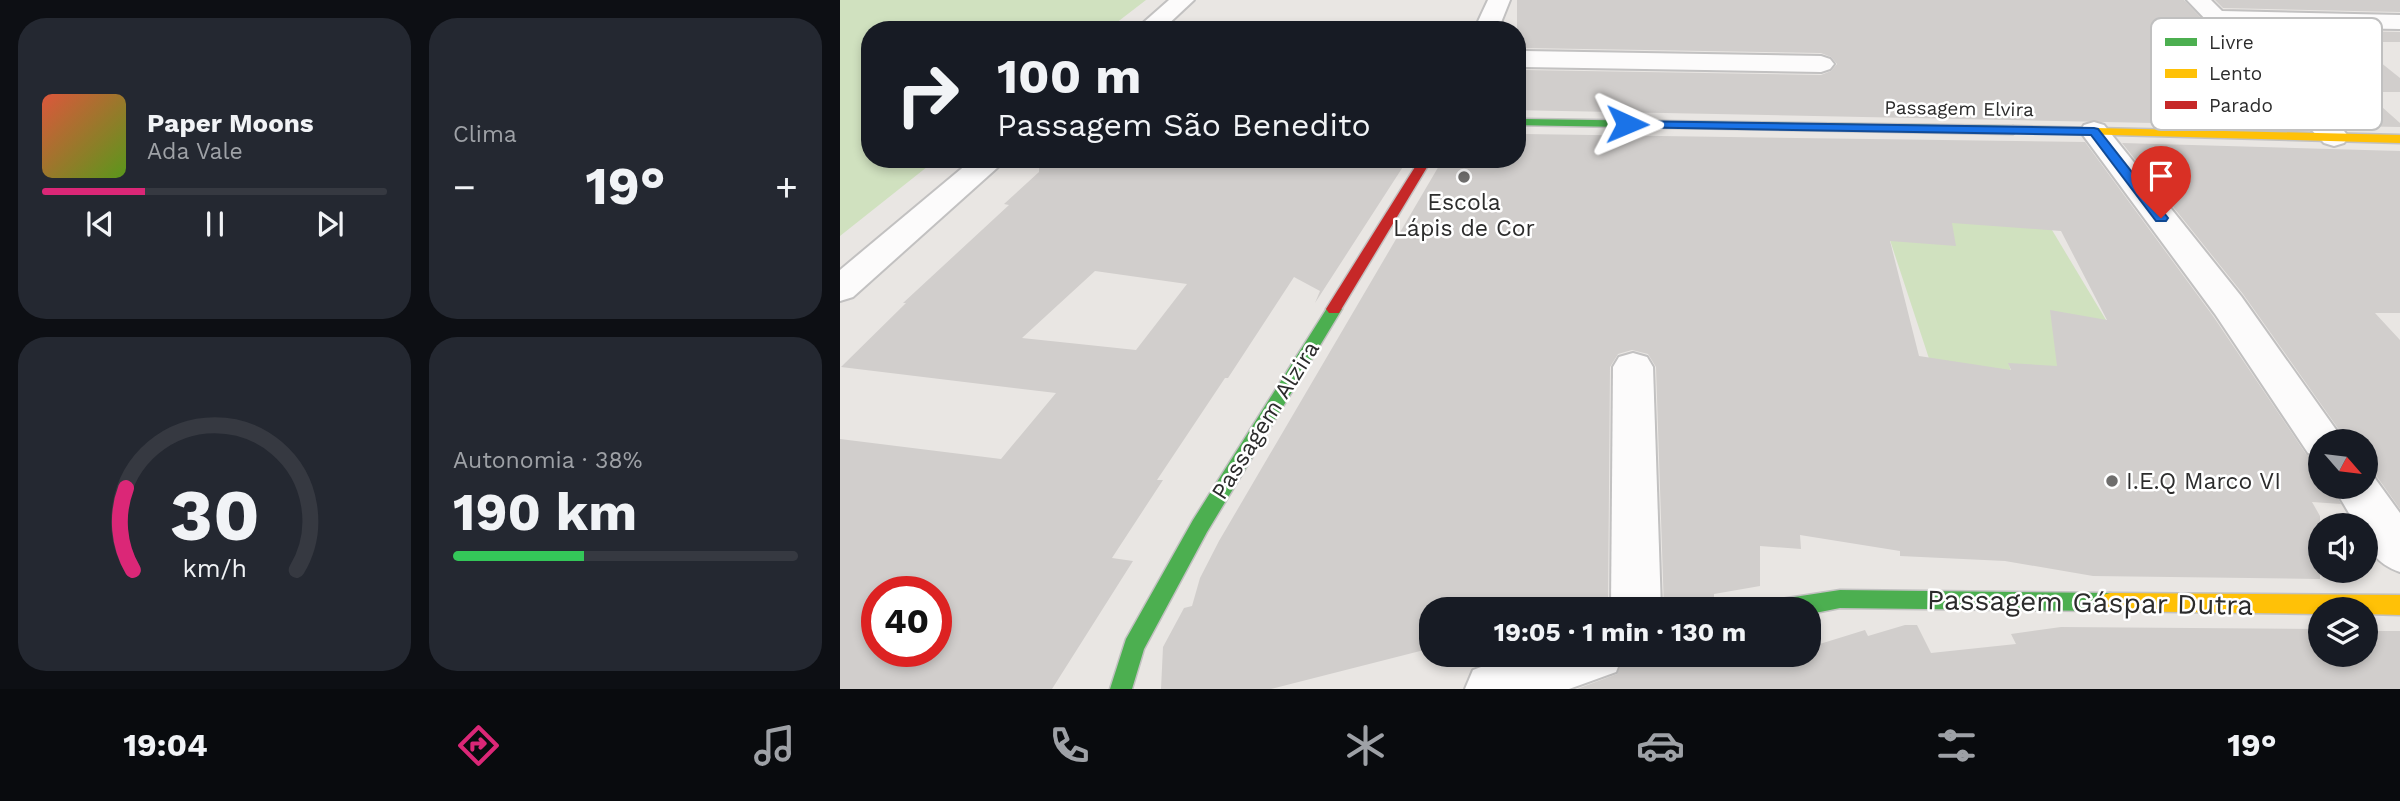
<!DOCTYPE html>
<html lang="pt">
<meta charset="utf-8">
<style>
:root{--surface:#171b24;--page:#242831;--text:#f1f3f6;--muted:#9ea1a6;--line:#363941;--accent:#db2777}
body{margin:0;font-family:"Work Sans",sans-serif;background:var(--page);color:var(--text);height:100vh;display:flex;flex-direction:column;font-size:26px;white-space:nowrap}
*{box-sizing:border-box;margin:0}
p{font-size:23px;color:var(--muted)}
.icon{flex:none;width:38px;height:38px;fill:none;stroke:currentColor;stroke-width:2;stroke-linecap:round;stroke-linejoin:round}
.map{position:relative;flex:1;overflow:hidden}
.details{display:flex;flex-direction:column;gap:18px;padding:18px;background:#0d0f14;width:840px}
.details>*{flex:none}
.guide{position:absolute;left:21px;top:21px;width:665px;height:147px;border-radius:28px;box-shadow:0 4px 10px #0003;background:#171b24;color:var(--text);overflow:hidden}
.needle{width:46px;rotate:118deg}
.tools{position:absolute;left:1468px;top:429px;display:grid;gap:14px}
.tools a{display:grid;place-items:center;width:70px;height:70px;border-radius:50%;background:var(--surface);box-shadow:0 4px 10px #0003;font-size:35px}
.speed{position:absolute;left:21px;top:576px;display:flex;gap:14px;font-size:35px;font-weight:700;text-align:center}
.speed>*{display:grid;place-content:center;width:91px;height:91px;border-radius:50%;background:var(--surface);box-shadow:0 4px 10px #0003;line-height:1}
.speed .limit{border:10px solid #d22;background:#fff;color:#111}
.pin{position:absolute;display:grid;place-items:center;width:60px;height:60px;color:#fff;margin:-72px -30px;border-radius:50% 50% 50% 0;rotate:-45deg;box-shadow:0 0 7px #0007}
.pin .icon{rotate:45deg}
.me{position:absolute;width:77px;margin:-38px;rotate:91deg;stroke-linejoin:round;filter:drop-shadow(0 0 5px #0008)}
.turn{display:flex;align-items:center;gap:24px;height:147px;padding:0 21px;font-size:32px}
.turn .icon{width:91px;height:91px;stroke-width:2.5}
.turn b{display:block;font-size:49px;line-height:60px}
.big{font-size:52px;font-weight:700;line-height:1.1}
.details .tile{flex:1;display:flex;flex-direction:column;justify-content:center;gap:10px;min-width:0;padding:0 24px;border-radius:28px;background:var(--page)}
.details .dial{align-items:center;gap:0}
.dial svg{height:182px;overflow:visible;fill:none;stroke:var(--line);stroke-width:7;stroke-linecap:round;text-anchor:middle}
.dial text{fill:var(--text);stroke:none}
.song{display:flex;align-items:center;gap:21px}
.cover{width:84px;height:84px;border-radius:10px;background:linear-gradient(135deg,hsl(10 70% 55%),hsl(90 70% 35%))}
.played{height:7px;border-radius:4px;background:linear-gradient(90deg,var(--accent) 30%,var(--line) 30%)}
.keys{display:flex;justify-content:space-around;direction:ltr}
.heat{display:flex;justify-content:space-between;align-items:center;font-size:38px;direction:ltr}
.charge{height:10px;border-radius:5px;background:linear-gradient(90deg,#34c759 38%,var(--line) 0)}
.details .tiles{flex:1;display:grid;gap:18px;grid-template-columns:repeat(2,1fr)}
.trip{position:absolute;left:579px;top:597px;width:402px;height:70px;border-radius:28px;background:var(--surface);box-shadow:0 4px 10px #0003;font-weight:700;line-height:70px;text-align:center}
.dock{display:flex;height:112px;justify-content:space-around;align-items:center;background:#090b0e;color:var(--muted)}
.dock .icon{width:49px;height:49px}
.dock .on{color:var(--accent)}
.dock b{font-size:32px;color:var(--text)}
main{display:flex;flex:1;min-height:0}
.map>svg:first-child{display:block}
.green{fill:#d0e1bf}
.building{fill:#d1cecc;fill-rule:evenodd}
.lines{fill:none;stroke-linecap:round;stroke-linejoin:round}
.street-casing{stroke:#c2c1c1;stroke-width:4}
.fast-casing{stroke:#c2c1c1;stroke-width:3}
.slow-casing{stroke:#c2c1c1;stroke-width:3}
.jam-casing{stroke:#c2c1c1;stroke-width:3}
.street{fill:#fcfbfb;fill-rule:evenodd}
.fast{fill:#4caf50;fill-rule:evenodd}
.slow{fill:#ffc107;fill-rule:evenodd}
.jam{fill:#c62828;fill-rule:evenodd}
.route{fill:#1a73e8;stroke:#114b97;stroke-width:2}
.poi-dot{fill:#6e6d6c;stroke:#fff;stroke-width:2.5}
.labels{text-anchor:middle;stroke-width:5;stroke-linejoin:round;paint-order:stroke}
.far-street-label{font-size:19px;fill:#2c2c2c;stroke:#fff}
.poi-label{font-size:23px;fill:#2c2c2c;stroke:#fff}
.street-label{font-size:23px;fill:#2c2c2c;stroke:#fff}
.near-street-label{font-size:28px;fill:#2c2c2c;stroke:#fff}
.key{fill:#fff;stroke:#c0c0c0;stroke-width:2}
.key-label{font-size:19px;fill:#2c2c2c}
</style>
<main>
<section class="details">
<div class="tiles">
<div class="tile">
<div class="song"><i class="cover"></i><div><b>Paper Moons</b><p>Ada Vale</p></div></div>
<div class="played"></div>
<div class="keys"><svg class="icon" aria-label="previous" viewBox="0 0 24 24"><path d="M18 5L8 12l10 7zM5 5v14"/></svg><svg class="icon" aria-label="pause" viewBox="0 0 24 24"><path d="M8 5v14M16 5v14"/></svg><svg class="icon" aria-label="next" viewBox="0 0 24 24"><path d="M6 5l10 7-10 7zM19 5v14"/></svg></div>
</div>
<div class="tile"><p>Clima</p>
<div class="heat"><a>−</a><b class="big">19°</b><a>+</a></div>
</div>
<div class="tile dial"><svg viewBox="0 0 100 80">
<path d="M14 69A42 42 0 1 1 86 69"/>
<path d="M14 69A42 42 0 0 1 11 33" stroke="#db2777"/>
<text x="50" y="56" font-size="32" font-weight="700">30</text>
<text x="50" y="72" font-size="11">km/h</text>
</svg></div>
<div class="tile"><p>Autonomia · 38%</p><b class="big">190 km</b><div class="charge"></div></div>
</div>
</section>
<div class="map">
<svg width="1560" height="689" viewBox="0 0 1560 689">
<rect width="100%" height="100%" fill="#e9e6e3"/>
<!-- green -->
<g class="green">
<path d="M0,0H306L267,30H30V159H97L0,236Z"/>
<path d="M1064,182L1212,230L1266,320L1297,340L1287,402L1169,364L1173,381L1103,401L1047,231Z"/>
</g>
<!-- building -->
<g class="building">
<path d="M677,0H1344L1464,126L677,110V70L981,75L991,71L997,64L991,57L981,53L677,48Z"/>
<path d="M1375,0H1560V12L1383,8Z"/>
<path d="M1404,29L1560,32V42H1515L1560,78V92H1525L1560,123V127L1503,126Z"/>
<path d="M677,134L1245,142L1373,316L1466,454L1480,459V486H1491L1501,504L1472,502L1480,516V579L1253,576L1165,561L1060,556V551L960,535L961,549L920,546V586L874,594V609H824L816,367L808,354L792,350L778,354L770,367L768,609H592V648L431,689H321L323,647L344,608L352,606L360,578L379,541L603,159H677ZM1112,223L1221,231L1267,320L1210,310L1217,366L1168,363L1171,370L1079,356L1050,241L1116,246Z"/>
<path d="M1282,143L1560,151V313H1535L1560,340V509L1533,471L1526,469V441H1507L1403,294Z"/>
<path d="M199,159H398L397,161L506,164L509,159H568L475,303L480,291L454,277L388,378H385L317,480H323L272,558L293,561L212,689H0V439L161,459L216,393L1,367L66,303H63L169,205L164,204L199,172ZM255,271L347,284L296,350L182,338ZM37,592H96V651H37Z"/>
<path d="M1065,625H1077L1091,653L1176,644L1171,634L1221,627L1480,629V654H1526V631H1560V689H737L777,674L785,654H970V647L1025,630L1028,636Z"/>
</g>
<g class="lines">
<defs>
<g id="street">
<path d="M329,0H354L322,30H295Z"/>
<path d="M648,0H670L658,30H634Z"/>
<path d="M1347,0H1371L1382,11L1560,15V29L1397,26L1504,131L1509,137L1504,143L1494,146L1484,143Z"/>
<path d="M677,51L981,56L990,59L994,64L990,69L981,72L677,67Z"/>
<path d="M1254,122L1264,125L1401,296L1504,441H1480V457L1468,453L1375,314L1240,131L1244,125Z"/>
<path d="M133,159H167L13,297L0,301V270Z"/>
<path d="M793,353L807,357L813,367L821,609H771L773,367L779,357Z"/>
<path d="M1526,471L1531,473L1560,513V572C1537,564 1526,550 1526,525H1516L1493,486H1526Z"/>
<path d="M676,654H783L776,672L729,689H625L633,670Z"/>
</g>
<g id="fast">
<path d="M677,119L1173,126L1179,130L1173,134L677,125Z"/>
<path d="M494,304L502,309L367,532L304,649L292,689H270L286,639L353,520L489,305Z"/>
<path d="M1000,590L1270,593L1277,595L1280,602L1277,609L1270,611L1000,608L970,614V609H931L934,602L941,599Z"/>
</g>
<g id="slow">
<path d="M1173,126L1560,135V143L1169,132L1167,130Z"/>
<path d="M1270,593L1560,595V615L1526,614V609H1480V614L1270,611L1263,609L1260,602L1263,595Z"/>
</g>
<path id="jam" d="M580,159H592L499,313H489L486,309Z"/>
</defs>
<!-- street casing -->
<use href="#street" class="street-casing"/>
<!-- fast casing -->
<use href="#fast" class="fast-casing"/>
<!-- slow casing -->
<use href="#slow" class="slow-casing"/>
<!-- jam casing -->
<use href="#jam" class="jam-casing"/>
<!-- street -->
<use href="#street" class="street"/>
<!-- fast -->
<use href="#fast" class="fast"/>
<!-- slow -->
<use href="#slow" class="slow"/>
<!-- jam -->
<use href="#jam" class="jam"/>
</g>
<!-- route -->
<path class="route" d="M787,121L1254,128L1258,129L1328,218L1326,221H1316L1251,135L783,127V122Z"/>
<!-- markers -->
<g class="poi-dot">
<circle cx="624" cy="177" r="7"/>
<circle cx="1272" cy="481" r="7"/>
</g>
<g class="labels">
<!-- far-street labels -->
<g class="far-street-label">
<text transform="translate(1119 108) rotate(1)" y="7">Passagem Elvira</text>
</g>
<!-- poi labels -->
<g class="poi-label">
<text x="624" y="210">Escola<tspan x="624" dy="26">Lápis de Cor</tspan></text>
<text x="1286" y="489" text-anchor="start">I.E.Q Marco VI</text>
</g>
<!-- street labels -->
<g class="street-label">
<text transform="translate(425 420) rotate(-58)" y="8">Passagem Alzira</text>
</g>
<!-- near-street labels -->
<g class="near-street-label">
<text transform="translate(1250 602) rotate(1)" y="10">Passagem Gáspar Dutra</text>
</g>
</g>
<!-- legend -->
<rect x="1311" y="18" width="231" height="112" rx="10" class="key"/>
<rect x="1325" y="38" width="32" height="8" fill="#4caf50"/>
<rect x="1325" y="69" width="32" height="9" fill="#ffc107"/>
<rect x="1325" y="101" width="32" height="8" fill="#c62828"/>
<g class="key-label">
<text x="1369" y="49">Livre</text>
<text x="1369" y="80">Lento</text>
<text x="1369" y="112">Parado</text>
</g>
</svg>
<div class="tools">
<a><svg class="needle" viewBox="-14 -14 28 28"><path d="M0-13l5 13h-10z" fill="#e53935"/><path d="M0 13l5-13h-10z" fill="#9ea1a6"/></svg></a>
<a><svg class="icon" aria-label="sound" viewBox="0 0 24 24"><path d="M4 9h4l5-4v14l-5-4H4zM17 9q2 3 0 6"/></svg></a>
<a><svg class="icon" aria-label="layers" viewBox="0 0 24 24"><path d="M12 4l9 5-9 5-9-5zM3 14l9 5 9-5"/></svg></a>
</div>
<div class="speed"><div class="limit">40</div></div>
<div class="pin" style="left:1321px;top:218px;background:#d93025"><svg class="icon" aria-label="arrive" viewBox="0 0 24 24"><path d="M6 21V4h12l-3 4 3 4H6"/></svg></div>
<svg class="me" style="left:787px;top:124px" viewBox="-20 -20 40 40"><path d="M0-17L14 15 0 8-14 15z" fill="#1a73e8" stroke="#fff" stroke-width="4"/></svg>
<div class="trip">19:05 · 1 min · 130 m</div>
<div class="guide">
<div class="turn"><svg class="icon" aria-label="right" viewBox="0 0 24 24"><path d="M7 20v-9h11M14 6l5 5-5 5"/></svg><div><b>100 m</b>Passagem São Benedito</div></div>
</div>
</div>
</main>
<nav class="dock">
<b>19:04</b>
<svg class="icon on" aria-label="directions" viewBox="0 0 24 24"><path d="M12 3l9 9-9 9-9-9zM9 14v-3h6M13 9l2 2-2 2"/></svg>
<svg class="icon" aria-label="music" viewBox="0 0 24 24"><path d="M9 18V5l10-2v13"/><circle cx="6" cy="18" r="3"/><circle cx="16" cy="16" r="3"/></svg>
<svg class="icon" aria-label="phone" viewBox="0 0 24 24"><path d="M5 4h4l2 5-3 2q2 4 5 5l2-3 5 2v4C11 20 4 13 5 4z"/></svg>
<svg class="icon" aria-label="climate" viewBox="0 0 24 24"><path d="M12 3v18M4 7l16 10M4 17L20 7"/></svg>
<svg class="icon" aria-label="car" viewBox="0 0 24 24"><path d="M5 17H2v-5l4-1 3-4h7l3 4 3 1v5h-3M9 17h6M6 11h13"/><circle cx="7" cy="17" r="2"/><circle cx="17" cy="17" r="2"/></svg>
<svg class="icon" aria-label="filters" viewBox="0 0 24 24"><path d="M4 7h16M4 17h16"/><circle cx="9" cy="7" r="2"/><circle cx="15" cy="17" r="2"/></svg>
<b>19°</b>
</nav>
